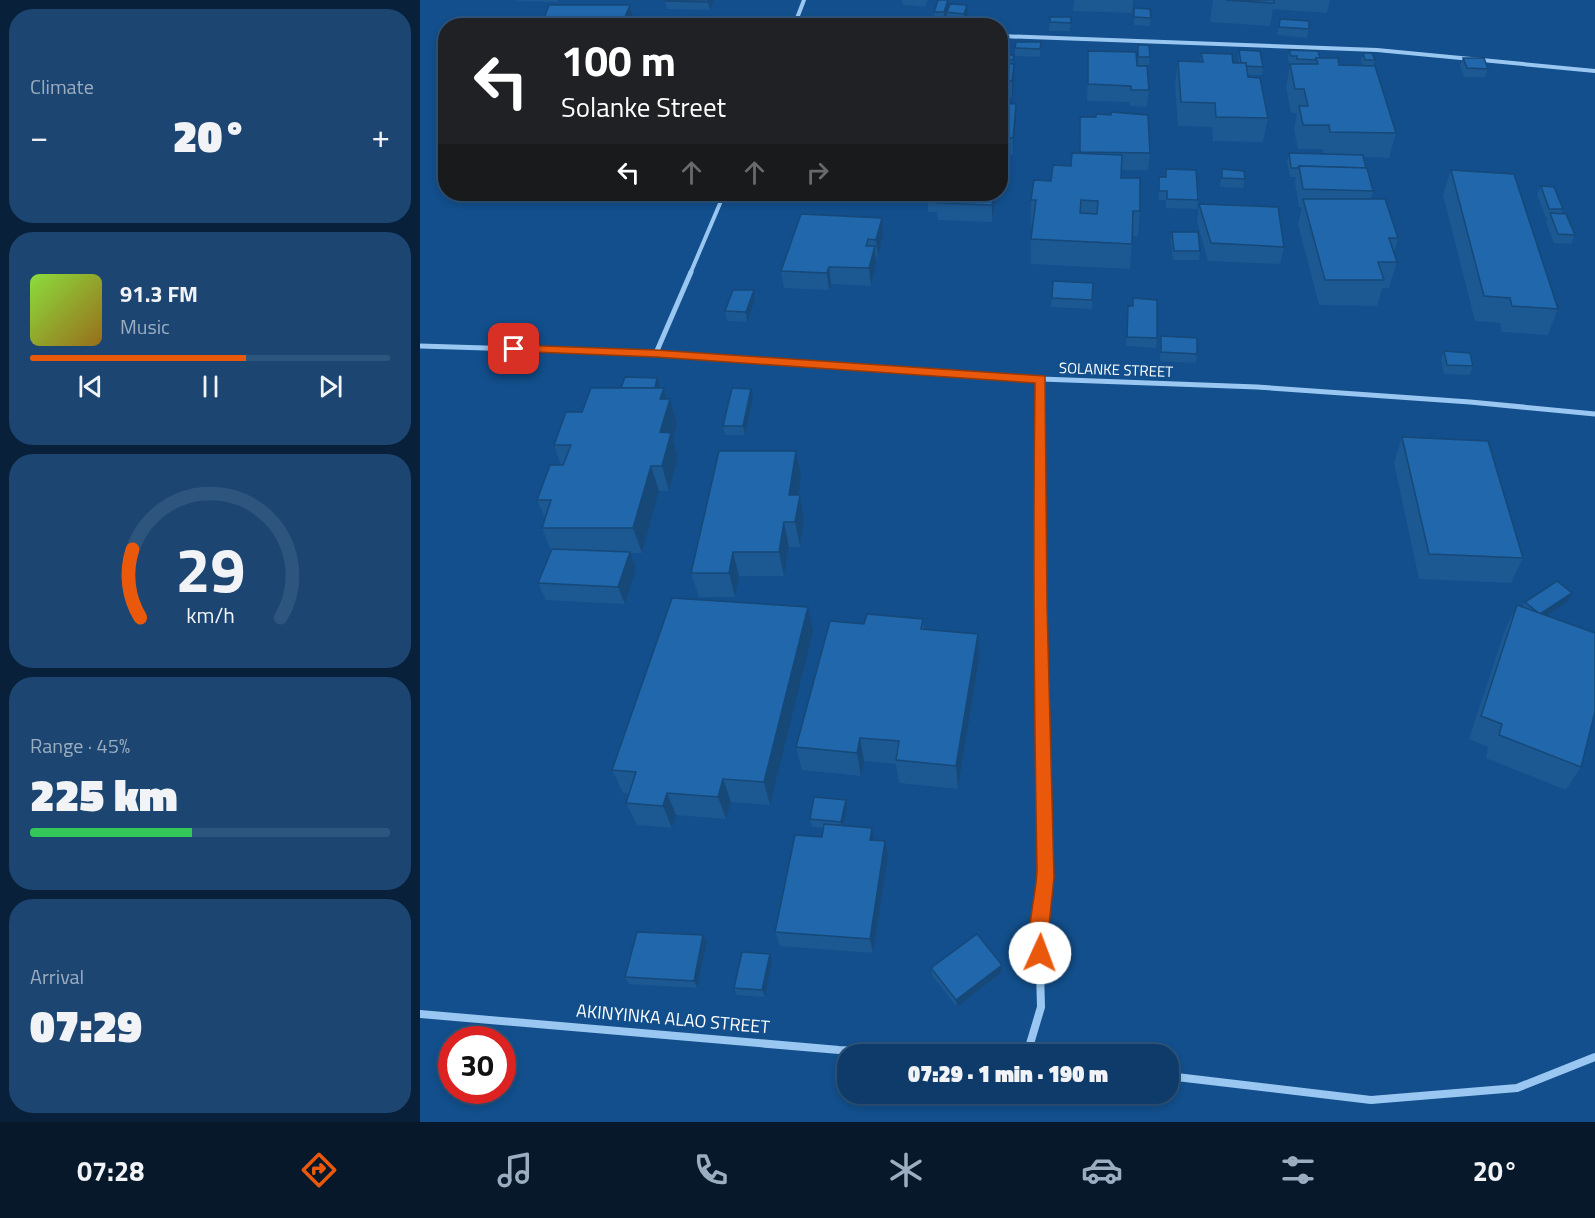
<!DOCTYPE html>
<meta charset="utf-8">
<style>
:root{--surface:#0e3b69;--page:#1c4671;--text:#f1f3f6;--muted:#9badc0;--line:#2e557d;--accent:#ea580c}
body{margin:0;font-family:"Titillium Web",sans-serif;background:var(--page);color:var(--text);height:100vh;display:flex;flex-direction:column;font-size:22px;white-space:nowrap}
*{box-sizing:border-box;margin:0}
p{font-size:20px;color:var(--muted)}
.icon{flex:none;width:33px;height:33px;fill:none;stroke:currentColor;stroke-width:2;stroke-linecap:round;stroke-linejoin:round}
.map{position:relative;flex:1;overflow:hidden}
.panel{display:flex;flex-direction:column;gap:9px;padding:9px;background:#08203a;width:420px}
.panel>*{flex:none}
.top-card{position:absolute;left:18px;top:18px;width:570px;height:183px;border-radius:24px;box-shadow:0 3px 9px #0003,0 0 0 2px var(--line);background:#202124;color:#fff;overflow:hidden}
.speed{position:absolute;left:18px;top:1026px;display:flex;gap:12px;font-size:30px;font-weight:700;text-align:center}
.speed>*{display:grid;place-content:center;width:78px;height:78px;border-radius:50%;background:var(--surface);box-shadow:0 3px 9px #0003,0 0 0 2px var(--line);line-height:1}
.speed .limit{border:9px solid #d22;background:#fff;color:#111}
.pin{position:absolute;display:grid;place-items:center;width:51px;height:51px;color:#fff;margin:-26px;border-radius:12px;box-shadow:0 3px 9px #0006}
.me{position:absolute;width:66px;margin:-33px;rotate:2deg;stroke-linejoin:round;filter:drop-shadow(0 0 4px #0008)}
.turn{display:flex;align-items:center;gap:21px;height:126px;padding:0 24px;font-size:27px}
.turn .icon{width:78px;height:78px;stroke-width:2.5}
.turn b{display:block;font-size:42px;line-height:51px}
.lanes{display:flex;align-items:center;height:57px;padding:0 24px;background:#0003;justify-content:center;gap:30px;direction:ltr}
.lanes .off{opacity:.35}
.big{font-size:45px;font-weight:800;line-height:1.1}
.panel .tile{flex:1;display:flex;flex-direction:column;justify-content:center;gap:9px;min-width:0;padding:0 21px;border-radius:24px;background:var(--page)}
.panel .dial{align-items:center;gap:0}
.dial svg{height:156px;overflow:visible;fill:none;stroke:var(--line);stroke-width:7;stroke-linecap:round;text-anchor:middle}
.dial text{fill:var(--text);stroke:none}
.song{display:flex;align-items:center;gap:18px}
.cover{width:72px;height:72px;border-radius:9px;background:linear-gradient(135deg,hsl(90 70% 55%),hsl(40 70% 35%))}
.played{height:6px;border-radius:3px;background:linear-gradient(90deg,var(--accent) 60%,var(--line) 60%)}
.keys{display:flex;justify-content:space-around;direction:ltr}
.heat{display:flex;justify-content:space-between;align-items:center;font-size:33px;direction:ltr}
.charge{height:9px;border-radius:4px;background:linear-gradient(90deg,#34c759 45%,var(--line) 0)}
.trip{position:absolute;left:417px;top:1044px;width:342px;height:60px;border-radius:24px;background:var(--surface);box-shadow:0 3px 9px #0003,0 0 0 2px var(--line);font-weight:800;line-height:60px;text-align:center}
.tab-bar{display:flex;height:96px;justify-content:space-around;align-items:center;background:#06182a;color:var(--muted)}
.tab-bar .icon{width:42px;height:42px}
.tab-bar .current{color:var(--accent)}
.tab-bar b{font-size:27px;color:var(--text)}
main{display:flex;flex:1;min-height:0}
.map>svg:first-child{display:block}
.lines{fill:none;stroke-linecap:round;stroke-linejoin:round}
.street-far2{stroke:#9ac7f1;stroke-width:4}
.street-far1{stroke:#9ac7f1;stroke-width:5}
.street{stroke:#9ac7f1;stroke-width:8}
.wall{fill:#1c5993}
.shaded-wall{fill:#164878}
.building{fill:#2067ab;stroke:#164878;stroke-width:1.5;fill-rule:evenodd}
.route{fill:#ea580c;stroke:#983908;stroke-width:1.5}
.labels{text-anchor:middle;stroke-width:6;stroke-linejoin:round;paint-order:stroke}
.street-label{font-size:15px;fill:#fff;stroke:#124f8c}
.near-street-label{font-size:18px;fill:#fff;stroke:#124f8c}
</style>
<main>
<section class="panel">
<div class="tile"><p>Climate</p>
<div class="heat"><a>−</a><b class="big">20°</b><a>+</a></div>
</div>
<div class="tile">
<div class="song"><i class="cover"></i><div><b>91.3 FM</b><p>Music</p></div></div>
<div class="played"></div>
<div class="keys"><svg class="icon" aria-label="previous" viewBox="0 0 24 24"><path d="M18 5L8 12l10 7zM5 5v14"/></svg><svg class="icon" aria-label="pause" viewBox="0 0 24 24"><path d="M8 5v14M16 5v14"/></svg><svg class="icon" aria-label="next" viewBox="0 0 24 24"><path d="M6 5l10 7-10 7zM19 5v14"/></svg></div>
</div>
<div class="tile dial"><svg viewBox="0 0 100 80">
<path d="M14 69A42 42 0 1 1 86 69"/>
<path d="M14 69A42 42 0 0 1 10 34" stroke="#ea580c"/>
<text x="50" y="56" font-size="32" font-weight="700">29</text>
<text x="50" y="72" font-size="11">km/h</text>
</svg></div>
<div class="tile"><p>Range · 45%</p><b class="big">225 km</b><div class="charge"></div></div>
<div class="tile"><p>Arrival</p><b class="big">07:29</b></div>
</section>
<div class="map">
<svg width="1175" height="1122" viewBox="0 0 1175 1122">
<rect width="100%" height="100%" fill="#124f8c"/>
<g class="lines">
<!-- street-far2 -->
<g class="street-far2">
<path d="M374,26L384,0"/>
<path d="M580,36L957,50L1175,71"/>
<path d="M270,274L304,194"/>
</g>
<!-- street-far1 -->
<g class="street-far1">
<path d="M0,346L236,353L621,379L837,387L1050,402L1175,414"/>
<path d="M236,353L271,272"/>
<path d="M621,638V379"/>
</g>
<!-- street -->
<g class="street">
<path d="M0,1014L419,1050L504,1054"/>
<path d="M607,1054L621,1007L619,935L625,877L621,636"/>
<path d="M748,1076L951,1100L1097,1088L1175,1057"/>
</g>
</g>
<!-- wall -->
<g class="wall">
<path d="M96,0H138L137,2L96,1Z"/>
<path d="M294,0L290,10L247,9L245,1Z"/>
<path d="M482,0H508L505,7L483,5Z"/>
<path d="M654,0H713L712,13L653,11Z"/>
<path d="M793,0H910L907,13L853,9L850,26L790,22Z"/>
<path d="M210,5L214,21L212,26H121Z"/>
<path d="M547,5L548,13L545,22L528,21L527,12L528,9L524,20H514V12L529,7Z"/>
<path d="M714,8L731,18L730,26L714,25Z"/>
<path d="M630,17H651L650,31H629Z"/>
<path d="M860,19L889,29L887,38L857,35Z"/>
<path d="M621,42L620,57L595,56V48Z"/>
<path d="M718,45L730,57L729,65H718Z"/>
<path d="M819,50L843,67L842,75H828L848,118L843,142L793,141L792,127L758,126L755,85L758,61L780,62L781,53L813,63H819L818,59Z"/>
<path d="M869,50L900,58L919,65L942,66L941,61L943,53L955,60L953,66L976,133L969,158L944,157L953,191L951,199L978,238L974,253L977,262L969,288H962L957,306L899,305L878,224L882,207H879L875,183L876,177H870L867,162L869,153L904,154L903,149H878L874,130L877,113H871L866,87L870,65L868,59Z"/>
<path d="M668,51L717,66L729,90L727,107L710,106L709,102L667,101Z"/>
<path d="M580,55H594L592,97H582V103L596,104V120L593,155H580Z"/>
<path d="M1043,58L1068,69L1065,77H1044L1040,66Z"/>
<path d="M660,117L730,153L728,170H701V178L720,211L718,236H712L710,269L611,264V239L613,225H611V200L631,181L651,166L659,154Z"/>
<path d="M26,156V170L22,161Z"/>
<path d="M746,169L778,200L777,209L746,208V200H739L738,186L739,177H745Z"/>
<path d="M802,169L825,179L823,188L800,187Z"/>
<path d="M1031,170L1138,309L1128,335L1082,332L1080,323L1055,321L1023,195Z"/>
<path d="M1121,186L1143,209L1141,213L1155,235L1151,244L1134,243L1126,222L1128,218H1126L1117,195Z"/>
<path d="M508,194H576L572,222L518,220L517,212H508Z"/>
<path d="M779,204L864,247L860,264L788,261L777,222Z"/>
<path d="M381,214L463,235L458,257H456V264L451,286L411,284L409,290L364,288L361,271Z"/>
<path d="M752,232L780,251L779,260H753L751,241Z"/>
<path d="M673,283L672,309L631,307L632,298Z"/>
<path d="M334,290L335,299L327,322L307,321L305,311Z"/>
<path d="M713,298L737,338L736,348L706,346L708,306H712Z"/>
<path d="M741,336L777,354L776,363L740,361Z"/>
<path d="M1024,351L1053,366L1050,375L1024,374L1021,360Z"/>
<path d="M240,387V388H244L247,399H250L257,424L253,439L258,458L249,491H239L222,553H210L216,569L205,604L126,600L118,583L131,551L122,528L125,518L117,500L141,465L134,445L162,412L201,388Z"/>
<path d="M333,398L325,435H305L303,426Z"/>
<path d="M982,437L1103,558L1091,583L999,579L974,463Z"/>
<path d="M376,451L381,476L378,495H380L384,520L380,547H369L364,576H319L315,597H279L271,573Z"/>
<path d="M1105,602H1147L1126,615L1161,767L1146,790L1066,758L1068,747L1049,739L1085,630L1097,605L1102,607Z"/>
<path d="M503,619L504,629L559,659L538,789L479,783L476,764L444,761L441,776L382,770L376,747L444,624Z"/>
<path d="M393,632L350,805L311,802L306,819L256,815L252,828L217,825L206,803L209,794L203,793L192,770Z"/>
<path d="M426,800L427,808L423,826L452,828L454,840L468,856L453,953L360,946L355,932L402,837L403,828L392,827L390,819Z"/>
<path d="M287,942L277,988L209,984L205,977Z"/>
<path d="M352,961L345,997L317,995L314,988Z"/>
<path d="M582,965V972L537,1007L512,975L511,968Z"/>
</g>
<!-- shaded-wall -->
<g class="shaded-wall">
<path d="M289,0H294L290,10L288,2Z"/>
<path d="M529,0V7L524,20V12Z"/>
<path d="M210,5L214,21L212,26H207L205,17Z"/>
<path d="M547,5L548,13L545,22L544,14Z"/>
<path d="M191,17L193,26H189Z"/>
<path d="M594,55V80L592,97V81Z"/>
<path d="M596,104V120L593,155V138Z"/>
<path d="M574,194H576L572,222V205Z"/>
<path d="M462,218L463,235L458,257L456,240Z"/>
<path d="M455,246L456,264L451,286L449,268Z"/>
<path d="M409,267L411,284L409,290L407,273Z"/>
<path d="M334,290L335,299L327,322L326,312Z"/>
<path d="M237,378L240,387L236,403L233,394Z"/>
<path d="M244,388L248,404L250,399L257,424L253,439L258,458L249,491L242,466L240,399Z"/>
<path d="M331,389L333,398L325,435L323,426Z"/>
<path d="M376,451L381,476L374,520L369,495Z"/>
<path d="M231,466L239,491L222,553L213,528Z"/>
<path d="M380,495L384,520L380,547L375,522Z"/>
<path d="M364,522L369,547L364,576L359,552Z"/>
<path d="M210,552L216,569L205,604L198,587Z"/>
<path d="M313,552L319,576L315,597L309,573Z"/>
<path d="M1152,593L1147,602L1115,623L1120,614Z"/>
<path d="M388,607L393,632L350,805L344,782Z"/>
<path d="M558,634L559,659L538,789L536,766Z"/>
<path d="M440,738L444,761L441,776L437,753Z"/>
<path d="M303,779L311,802L306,819L298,797Z"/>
<path d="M247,793L256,815L252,828L243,806Z"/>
<path d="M426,800L427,808L422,830L421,822Z"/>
<path d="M452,828L455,843L450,840Z"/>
<path d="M465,841L468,856L453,953L450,939Z"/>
<path d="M283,935L287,942L277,988L274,981Z"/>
<path d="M350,954L352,961L345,997L342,990Z"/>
<path d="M582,965V972L537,1007L536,1000Z"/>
</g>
<!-- building -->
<g class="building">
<path d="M245,0H289L288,2L245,1Z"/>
<path d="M518,0H528L524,12H514Z"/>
<path d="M806,0H854V3Z"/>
<path d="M530,4L547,5L544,14L527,12Z"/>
<path d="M129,5H210L205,17H191L189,26H121Z"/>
<path d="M714,8L730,9L731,18L714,17Z"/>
<path d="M630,17H651V23L630,22Z"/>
<path d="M860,19L889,21V29L859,27Z"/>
<path d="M596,42H621L620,49L595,48Z"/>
<path d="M718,45H729L730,57H718Z"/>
<path d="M819,50L840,51L843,67L826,66V63H821Z"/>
<path d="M869,50L898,51L900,58H896V60L877,59V56H871Z"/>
<path d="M668,51L716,52L717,66H727L729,90H711V86L668,84Z"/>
<path d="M781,53L812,54L813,63H826L828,77L840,78L848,118L796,117L795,103L761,102L758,61L783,62Z"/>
<path d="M943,53H952L955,60H945Z"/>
<path d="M580,55H594L593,60H580Z"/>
<path d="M896,58H918L919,65L955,66L976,133L910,132L909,125H883L879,106H888L884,89H875L870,64H898Z"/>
<path d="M1043,58H1064L1068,69L1047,68Z"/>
<path d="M580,63L594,64L592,81L582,80V88H580Z"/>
<path d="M580,103L596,104L593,138H580Z"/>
<path d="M691,112L728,115L730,153L660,152V117H676V114L691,115Z"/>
<path d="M652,153L702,155L701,178H720V211H713L712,244L611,239L616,200H611L614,180L631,181L633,165L651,166ZM661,200L678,201L677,214L660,213Z"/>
<path d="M869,153L943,155L946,168L879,166L878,168H871Z"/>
<path d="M879,166L947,168L953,191L883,189Z"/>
<path d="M746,169L776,170L778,200L747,199V191H739V177H746Z"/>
<path d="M802,169L824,171L825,179L802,178Z"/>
<path d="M1031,170L1094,174L1138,309L1092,306L1090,298L1064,296Z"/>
<path d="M1121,186L1134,187L1143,209H1129Z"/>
<path d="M507,194H574L572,205L517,203L519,195Z"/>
<path d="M883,199H965L978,238H969L977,262H958L964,280H905Z"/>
<path d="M779,204L858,207L864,247L791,243Z"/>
<path d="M1130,213L1146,214L1155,235L1138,234Z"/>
<path d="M381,214L462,218L456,240L448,239L446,246H455L449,268L409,267L407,273L361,271Z"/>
<path d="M752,232H778L780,251H754Z"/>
<path d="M633,281L673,283L672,300L632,298Z"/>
<path d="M313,290H334L326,312L305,311Z"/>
<path d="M713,298L737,300V338L707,337L708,306H713Z"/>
<path d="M741,336L777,338V354L741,352Z"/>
<path d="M1024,351L1050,353L1053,366L1027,365Z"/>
<path d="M205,377L237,378L235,388H201Z"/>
<path d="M171,388H244L240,399H250L240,432L251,433L242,466H231L213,528H122L131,500H117L130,465H143L151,445H134L146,412H162Z"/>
<path d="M312,388L331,389L323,426H303Z"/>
<path d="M982,437L1068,441L1103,558L1009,554Z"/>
<path d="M299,451H376L369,495H380L375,522H364L359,552H313L309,573H271Z"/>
<path d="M132,549L210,552L198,587L118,583Z"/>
<path d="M1137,581L1152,593L1120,614L1105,602Z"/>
<path d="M252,598L388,607L344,782L303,779L298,797L247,793L243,806L206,803L216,772L192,770Z"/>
<path d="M1097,605L1175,633V712L1161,767L1079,735L1082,724L1061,716Z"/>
<path d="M447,614L503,619L501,629L558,634L536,766L476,760L479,741L440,738L437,753L376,747L410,621L444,624Z"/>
<path d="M394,797L426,800L421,822L390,819Z"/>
<path d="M404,824L452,828L450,840L465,841L450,939L355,932L375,835L402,837Z"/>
<path d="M217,932L283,935L274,981L205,977Z"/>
<path d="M557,934L582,965L536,1000L511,968Z"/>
<path d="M322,952L350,954L342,990L314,988Z"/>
</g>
<!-- route -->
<path class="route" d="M94,345L236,350L625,376L627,606L634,877L628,935V953L626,959L620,962L613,959C603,935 617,895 617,869C614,707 613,545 615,383L236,357L90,351V346Z"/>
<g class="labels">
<!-- street labels -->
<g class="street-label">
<text transform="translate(696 370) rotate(2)" y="5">SOLANKE STREET</text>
</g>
<!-- near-street labels -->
<g class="near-street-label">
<text transform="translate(253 1019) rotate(5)" y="6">AKINYINKA ALAO STREET</text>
</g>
</g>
</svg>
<div class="speed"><div class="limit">30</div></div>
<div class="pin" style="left:94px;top:349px;background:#d93025"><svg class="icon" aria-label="arrive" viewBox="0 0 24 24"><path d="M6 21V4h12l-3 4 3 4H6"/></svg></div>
<svg class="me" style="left:620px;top:953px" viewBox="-20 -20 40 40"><circle r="19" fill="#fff"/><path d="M0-13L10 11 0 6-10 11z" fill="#ea580c"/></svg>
<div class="trip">07:29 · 1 min · 190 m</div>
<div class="top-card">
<div class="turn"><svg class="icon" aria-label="left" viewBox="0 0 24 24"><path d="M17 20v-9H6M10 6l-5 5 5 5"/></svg><div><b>100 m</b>Solanke Street</div></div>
<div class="lanes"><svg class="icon" aria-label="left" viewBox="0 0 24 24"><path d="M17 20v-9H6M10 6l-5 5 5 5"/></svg><svg class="icon off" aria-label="ahead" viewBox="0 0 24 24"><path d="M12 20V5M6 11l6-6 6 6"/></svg><svg class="icon off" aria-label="ahead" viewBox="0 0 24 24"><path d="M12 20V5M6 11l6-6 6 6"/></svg><svg class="icon off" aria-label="right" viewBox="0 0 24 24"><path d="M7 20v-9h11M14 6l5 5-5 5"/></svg></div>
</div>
</div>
</main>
<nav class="tab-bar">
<b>07:28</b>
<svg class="icon current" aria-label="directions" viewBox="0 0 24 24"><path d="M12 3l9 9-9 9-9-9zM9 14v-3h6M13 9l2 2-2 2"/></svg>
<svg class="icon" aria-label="music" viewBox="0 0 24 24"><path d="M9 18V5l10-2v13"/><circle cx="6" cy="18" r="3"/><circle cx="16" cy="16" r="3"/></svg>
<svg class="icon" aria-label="phone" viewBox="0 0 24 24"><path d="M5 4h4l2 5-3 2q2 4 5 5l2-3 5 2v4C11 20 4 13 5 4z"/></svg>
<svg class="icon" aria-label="climate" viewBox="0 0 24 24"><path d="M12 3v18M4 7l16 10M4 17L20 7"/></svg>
<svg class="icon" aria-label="car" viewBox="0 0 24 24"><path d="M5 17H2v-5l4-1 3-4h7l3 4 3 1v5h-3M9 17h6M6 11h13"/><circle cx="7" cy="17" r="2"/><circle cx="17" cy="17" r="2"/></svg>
<svg class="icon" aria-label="filters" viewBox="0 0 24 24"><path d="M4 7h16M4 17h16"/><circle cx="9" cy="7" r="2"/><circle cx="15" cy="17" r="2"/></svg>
<b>20°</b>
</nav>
